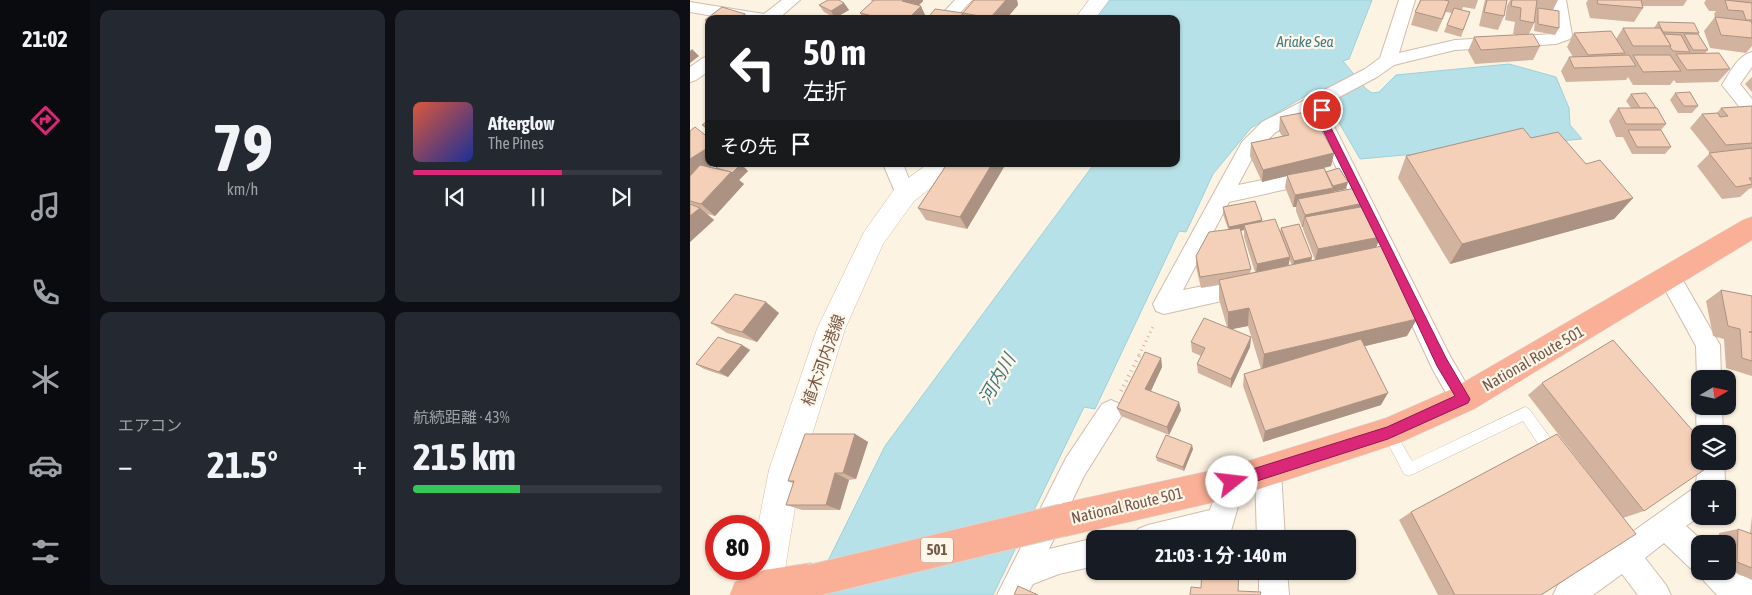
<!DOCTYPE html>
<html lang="ja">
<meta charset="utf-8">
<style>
:root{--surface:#171b24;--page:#242831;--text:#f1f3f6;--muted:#9ea1a6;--line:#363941;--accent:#db2777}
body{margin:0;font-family:"Asap Condensed","Noto Sans JP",sans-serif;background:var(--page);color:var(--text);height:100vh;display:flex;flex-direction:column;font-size:19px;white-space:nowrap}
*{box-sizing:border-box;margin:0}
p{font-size:16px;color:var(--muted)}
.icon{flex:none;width:28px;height:28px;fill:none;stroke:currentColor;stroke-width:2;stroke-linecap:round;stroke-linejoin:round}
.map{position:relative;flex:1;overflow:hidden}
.panel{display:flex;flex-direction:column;gap:10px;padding:10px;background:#0d0f14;width:600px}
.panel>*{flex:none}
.banner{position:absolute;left:15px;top:15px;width:475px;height:152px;border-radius:10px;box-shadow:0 1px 4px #0004;background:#202124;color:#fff;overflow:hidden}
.needle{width:32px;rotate:81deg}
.buttons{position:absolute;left:1001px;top:370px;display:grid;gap:10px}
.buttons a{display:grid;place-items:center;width:45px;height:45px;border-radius:10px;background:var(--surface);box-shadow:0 1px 4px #0004;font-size:25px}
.speed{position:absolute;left:15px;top:515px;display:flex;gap:10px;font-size:25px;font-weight:700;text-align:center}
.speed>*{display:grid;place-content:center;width:65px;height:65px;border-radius:50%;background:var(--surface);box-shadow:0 1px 4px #0004;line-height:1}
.speed .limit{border:8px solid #d22;background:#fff;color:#111}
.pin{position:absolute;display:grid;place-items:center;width:42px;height:42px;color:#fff;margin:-21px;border:2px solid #fff;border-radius:50%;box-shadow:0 1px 5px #0007}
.me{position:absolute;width:55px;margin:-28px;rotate:74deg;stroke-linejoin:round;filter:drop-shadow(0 0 4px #0008)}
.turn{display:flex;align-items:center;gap:18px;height:105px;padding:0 15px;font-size:22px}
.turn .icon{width:65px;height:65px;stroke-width:2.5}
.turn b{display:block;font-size:35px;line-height:42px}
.then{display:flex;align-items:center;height:48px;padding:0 15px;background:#0003;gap:10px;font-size:19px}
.big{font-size:38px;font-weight:700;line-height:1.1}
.panel .card{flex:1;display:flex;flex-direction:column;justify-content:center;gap:8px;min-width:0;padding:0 18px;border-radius:10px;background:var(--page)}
.panel .dial{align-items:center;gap:0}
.dial b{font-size:65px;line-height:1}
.song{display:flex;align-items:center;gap:15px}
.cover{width:60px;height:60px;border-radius:8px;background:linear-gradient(135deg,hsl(10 70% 55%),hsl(230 70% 35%))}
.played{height:5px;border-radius:2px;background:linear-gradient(90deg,var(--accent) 60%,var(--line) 60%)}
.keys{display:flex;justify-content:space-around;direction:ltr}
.heat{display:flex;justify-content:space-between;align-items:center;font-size:28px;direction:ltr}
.charge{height:8px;border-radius:4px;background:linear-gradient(90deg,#34c759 43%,var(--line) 0)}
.panel .tiles{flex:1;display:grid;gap:10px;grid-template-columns:repeat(2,1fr)}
.trip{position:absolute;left:396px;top:530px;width:270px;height:50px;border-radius:10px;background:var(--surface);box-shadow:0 1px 4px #0004;font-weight:700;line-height:50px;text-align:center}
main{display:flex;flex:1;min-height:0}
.tab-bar{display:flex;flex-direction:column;width:90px;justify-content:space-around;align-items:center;background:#090b0e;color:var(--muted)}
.tab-bar .icon{width:35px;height:35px}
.tab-bar .selected{color:var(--accent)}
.tab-bar b{font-size:22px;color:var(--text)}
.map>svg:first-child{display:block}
.water{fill:#b7e1e8;stroke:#9cd1da}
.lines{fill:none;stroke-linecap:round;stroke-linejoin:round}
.lane-casing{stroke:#d1bcac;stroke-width:1}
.street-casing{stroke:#d1bcac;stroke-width:2}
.secondary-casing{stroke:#d4bca9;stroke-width:1}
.highway-casing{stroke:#dbd4cf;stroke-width:1}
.path-far1{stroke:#d9b39c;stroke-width:3;stroke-dasharray:1 4;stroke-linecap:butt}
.path{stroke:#d9b39c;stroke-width:4;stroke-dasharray:1 4.5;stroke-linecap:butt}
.lane{fill:#fff;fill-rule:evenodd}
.street{fill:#fff;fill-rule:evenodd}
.secondary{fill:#fff;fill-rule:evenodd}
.highway{fill:#fab097;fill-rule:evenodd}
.highway-bridge-casing{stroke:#dbd4cf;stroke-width:34;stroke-linecap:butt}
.highway-bridge{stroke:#fab097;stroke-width:32}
.wall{fill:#d2b39f;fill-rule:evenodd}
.shaded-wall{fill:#ab9282}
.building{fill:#f4d0b9;stroke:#ab9282}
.route{fill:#db2777;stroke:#8e194d}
.labels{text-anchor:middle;stroke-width:4.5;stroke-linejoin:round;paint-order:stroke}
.far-water-label{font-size:15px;font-style:italic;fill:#3e7983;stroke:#fff7ea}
.shield{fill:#fff7ea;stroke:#9f8879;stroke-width:1}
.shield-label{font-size:15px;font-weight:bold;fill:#765848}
.street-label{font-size:16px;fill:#765848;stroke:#fff7ea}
.water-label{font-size:18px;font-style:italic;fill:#3e7983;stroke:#fff7ea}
</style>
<main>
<nav class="tab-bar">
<b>21:02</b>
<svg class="icon selected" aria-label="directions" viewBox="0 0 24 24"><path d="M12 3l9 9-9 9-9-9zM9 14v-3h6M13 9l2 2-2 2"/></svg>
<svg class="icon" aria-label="music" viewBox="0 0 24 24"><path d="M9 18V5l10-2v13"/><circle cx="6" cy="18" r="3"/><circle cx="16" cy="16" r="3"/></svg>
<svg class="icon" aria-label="phone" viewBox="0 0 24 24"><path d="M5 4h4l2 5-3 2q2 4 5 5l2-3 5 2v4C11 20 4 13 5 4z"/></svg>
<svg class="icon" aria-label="climate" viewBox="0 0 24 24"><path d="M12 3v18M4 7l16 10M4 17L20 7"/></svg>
<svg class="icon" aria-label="car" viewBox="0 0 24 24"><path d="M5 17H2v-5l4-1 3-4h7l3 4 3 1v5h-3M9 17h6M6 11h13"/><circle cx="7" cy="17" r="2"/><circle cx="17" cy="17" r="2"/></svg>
<svg class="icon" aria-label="filters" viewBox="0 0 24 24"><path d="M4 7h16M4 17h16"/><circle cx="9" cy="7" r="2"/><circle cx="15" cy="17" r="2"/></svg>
</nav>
<section class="panel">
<div class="tiles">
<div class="card dial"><b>79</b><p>km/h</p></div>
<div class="card">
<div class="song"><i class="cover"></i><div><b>Afterglow</b><p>The Pines</p></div></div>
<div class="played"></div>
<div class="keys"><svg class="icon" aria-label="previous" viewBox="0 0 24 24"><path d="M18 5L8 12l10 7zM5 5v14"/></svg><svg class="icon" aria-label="pause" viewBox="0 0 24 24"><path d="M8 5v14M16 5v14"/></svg><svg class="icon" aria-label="next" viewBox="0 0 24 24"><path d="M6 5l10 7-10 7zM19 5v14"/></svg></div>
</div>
<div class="card"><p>エアコン</p>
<div class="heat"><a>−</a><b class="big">21.5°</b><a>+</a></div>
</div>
<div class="card"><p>航続距離 · 43%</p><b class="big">215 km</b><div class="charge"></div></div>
</div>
</section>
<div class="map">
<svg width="1062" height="595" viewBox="0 0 1062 595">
<rect width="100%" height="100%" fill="#fdf3e3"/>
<!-- water -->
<path class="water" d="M420,0H682L659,59L653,61L676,89L682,93L689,92L706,75L819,64L866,77L879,108L880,125L892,139L670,159L629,88L561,128L523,174L496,232L489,231L405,409L394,407L303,595H121L195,446L404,164H486V19H405Z"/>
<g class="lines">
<defs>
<path id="lane" d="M835,407L839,409L867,447L869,452L867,457L862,458L857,457L833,421L719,476L714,474L692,432L693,428L698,426L703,428L722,461Z"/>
<g id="street">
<path d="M92,0H110L88,19H41L0,12V2L74,14Z"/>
<path d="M265,0H282L264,19H247Z"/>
<path d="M709,0H725L709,53L765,40L863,34L865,33L860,0H876L882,35L880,39L866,44L765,50L704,65L687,77L640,102L642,122L759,354L785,399L782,407L773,411L764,407L743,370L689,255L624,122L623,112L586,132L566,151L548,185L626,169L633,171L636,176L633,181L539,202L493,290L559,277L567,279L570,286L567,293L474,314L466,311L463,304L552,142L572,122L675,69L690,58Z"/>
<path d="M1062,52V67L1050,84L1062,99V117L1056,115L1032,85C1040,73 1047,56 1062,52Z"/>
<path d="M19,56V71L6,80L0,82V67L13,58Z"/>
<path d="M193,164H213L225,194L222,199L215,202L208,199Z"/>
<path d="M979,268L987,270L1026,338L1030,345L1031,379H1010V386L1007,379L1006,346L968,277L971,270Z"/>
<path d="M1010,398V406H1032L1033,434H1010V441C1005,428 1005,410 1010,398Z"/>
<path d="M421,400L430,404L434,412L394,476L359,549L405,538L407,539H405V566L369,574L343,584L337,595H307L376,458L412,404Z"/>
<path d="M1010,456V461H1034L1035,480L1032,489H1010V516L996,526L1016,544H1010V571H1038V564L1049,575L1062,578V595H1027L1014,581L1010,572L1000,568L974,543L955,558L976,585L981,595H948L932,574L903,595H863L868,585L1004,488C1009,476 1006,466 1010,456Z"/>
<path d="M578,459L587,463L591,472L595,539H567L565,472L569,463Z"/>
<path d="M542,469L551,473L555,482L541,531L515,539H444L448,529L458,525L520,510L533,473Z"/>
<path d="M569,571H597L599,595H569Z"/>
</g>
<g id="secondary">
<path d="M399,0H419L405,19H385Z"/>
<path d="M238,164H267L263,170L224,201L193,244L155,329L111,470L92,588L89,595H59L56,588L60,569H69L68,526L79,470L127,329L174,232L206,187Z"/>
</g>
<g id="highway">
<path d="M1062,217V240L784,409L709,443L542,498L373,537L361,532L356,520L361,508L373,503L542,466L696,418L762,389L1053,220Z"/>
<path d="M121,563L134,568L139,581L134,594L130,595H40L45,582L74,570Z"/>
</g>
</defs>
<!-- lane casing -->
<use href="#lane" class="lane-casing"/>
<!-- street casing -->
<use href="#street" class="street-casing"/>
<!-- secondary casing -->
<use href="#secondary" class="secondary-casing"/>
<!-- highway casing -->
<use href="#highway" class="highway-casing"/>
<!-- path-far1 -->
<path class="path-far1" d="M449,355L464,325"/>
<!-- path -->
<path class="path" d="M431,391L450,354"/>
<!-- lane -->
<use href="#lane" class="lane"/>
<!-- street -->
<use href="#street" class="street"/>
<!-- secondary -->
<use href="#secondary" class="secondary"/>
<!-- highway -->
<use href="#highway" class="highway"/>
<defs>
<path id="highway-bridge" d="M121,581L373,520"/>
</defs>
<!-- highway-bridge casing -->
<use href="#highway-bridge" class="highway-bridge-casing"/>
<!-- highway-bridge -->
<use href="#highway-bridge" class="highway-bridge"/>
</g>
<!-- wall -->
<g class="wall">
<path d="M181,0H233V1L229,5L237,19L273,13L275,19H164L173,18L170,13L182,2Z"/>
<path d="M284,0H327L328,5L316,19H275L273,13Z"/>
<path d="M730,0H788L785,9L773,7L772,10L780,12L771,37L754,32L762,13L756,12L747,32L721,25L725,12Z"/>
<path d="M795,0H817L814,16L808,30L789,26Z"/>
<path d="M820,0H868L863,10L869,28L865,35L844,31L845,21L839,34L850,46L843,60L785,64L778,51L784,37L827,35L823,34L825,22L815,20L817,6Z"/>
<path d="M898,0H997L993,6H953V8L944,22L900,18L896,3Z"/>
<path d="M1016,0H1027L1025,3L1027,0H1062V46L1056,53L1020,48L1014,31L1025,17L1024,14L1026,11H1019L1014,3Z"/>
<path d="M154,3L159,10L145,18L134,12L129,5Z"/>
<path d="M968,22L1009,33L1008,34L1018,50L1015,53L1040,69L1028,82L986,83L984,80L980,85H943L938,77L936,80L876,82L871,71L879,57H883L877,47L884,33L926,39L933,28H964Z"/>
<path d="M1062,77V92L1055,84Z"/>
<path d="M985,93L1008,106L1002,113H988L980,100Z"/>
<path d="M941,94L976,124L971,130L981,147L975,154H942L933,137H926L919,121L928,108H941L936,101Z"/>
<path d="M1062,106V188L1059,189L1050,197L1032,199L1007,166L1020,153L1000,128L1012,114L1027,113L1031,108Z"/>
<path d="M590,117L644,153L641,166L634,168L636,172L656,189L642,192L673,206L690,237L686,247L717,336L675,346L691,405L573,442L553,386L554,374L571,369L558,326L541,329L561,337L560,347L541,388L508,373L507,364L511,356L502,352L501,342L537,327L529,299V285L511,288L506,267V256L538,229L533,214V207L572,220V221L590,232L591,228L621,260H625L613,229V227H612L606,211V207H603L595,187L597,176L572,182L560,156L561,143L592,136L589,131ZM554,230V237L565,272L560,273L561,269L551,231ZM599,259L602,265H598Z"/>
<path d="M19,120V132L12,125Z"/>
<path d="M0,131L19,164H25L20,167L26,168L51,164L58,171L49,180L54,184L25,216L17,214L24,220L0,242Z"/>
<path d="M841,138L896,164L943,198L924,219L760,264L708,178L716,156Z"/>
<path d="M257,164H312L314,167L277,229L236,220L228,208Z"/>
<path d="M1031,290L1062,296V376L1036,368L1034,339L1023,336L1016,301Z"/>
<path d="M89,313L67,342L37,333L21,323Z"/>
<path d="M52,345L60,350L38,377L14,369L6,364Z"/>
<path d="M471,358L472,367L461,391L491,410L479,435L431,416L427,408Z"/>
<path d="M852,383L954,511L933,518L838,395Z"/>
<path d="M165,434L178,442L166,479L159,480L150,510H112L96,505L104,484L98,481Z"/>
<path d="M503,449L494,471L467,461L466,457Z"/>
<path d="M721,512L851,595H748L709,520Z"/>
<path d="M1062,516V580L1038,569V544H1029V533L1048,529L1060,534Z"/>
</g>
<!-- shaded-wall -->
<g class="shaded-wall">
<path d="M213,0H233V1L219,15L212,1Z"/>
<path d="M316,0H327L328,5L316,19H300Z"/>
<path d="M154,3L159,10L145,18L141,11Z"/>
<path d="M231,6L237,19H218Z"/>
<path d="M273,13L275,19H268Z"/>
<path d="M55,14L59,19H48Z"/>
<path d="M2,49L9,56L0,63V51Z"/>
<path d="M19,147V164H25L0,180V159Z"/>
<path d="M644,153L641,166L598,176L597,175V176L572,182L573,170Z"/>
<path d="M51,164L58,171L49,180L54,184L25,216L11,204L41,172Z"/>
<path d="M302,164H312L314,167L277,229L270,217Z"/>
<path d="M658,182L656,189L642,192L643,186Z"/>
<path d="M643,188L640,200L608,199L606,207H603L605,195Z"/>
<path d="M943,198L924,219L760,264L772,244Z"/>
<path d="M674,203L670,215L615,217L613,227H612L615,215Z"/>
<path d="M10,208L24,220L0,242V216Z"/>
<path d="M572,220L571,227L554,225V230L539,233V227Z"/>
<path d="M690,237L686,248L625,260L628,249Z"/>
<path d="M600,257L598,269L566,275L567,264Z"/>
<path d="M622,257L621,263L603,267L604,261Z"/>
<path d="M76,302L89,313L67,342L52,332Z"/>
<path d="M559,308L558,326L538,330V312Z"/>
<path d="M727,319L717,336L572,371L574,354Z"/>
<path d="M561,337L560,347L541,388V379Z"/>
<path d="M52,345L60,350L38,377L29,372Z"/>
<path d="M471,358L472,367L458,397L455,389Z"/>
<path d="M698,393L691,405L573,442L575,431Z"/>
<path d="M489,402L491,410L479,435L477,427Z"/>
<path d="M165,434L178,442L166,479L153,473Z"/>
<path d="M502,445L503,449L494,471L493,467Z"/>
<path d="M145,473L159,480L150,510L136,505Z"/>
</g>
<!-- building -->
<g class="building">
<path d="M138,0H149L154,3L141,11L129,5Z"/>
<path d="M184,0H213L212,1L231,6L218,19H195L170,13Z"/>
<path d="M284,0H316L300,18L273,13Z"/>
<path d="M731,0H754L759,1L752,19L725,12Z"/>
<path d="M797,0H817L814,16L794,12Z"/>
<path d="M822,0H847L844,23L830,20L831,8L821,6Z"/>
<path d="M907,0H951L953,8L908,4Z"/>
<path d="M1035,0L1062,3V20H1056L1053,11L1038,10Z"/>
<path d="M32,7L55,14L48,19H19V21L15,20Z"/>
<path d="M764,8L780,12L773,30L757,25Z"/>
<path d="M848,8L869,11V28L848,24Z"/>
<path d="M245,9L273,13L268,19H237Z"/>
<path d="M166,17L175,19H164Z"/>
<path d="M1025,17L1061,21L1062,24V38L1031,35Z"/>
<path d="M968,22L1004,23L1009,33L973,32Z"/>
<path d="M933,28H970L981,46H943Z"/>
<path d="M921,31L935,53L898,55L884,33Z"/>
<path d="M843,34L850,46L791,50L784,37Z"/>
<path d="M974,34L991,35L1000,52L983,51L980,47L981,46Z"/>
<path d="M994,34H1008L1018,50H1003Z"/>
<path d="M1029,53L1040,69L997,70L986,54Z"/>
<path d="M939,55L946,66L884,68L879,57Z"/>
<path d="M943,55H980L991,71L953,72Z"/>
<path d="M1000,92L1008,106H994L985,93Z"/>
<path d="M956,93L966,108H950L941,94Z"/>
<path d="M1062,106V143L1036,145L1012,114L1028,113L1030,117L1038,116L1031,108Z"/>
<path d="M928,108H967L976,124H936Z"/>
<path d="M621,111L644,153L573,170L561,143L599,135L590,117Z"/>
<path d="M19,120V127L12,125Z"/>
<path d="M5,127L19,138V147L0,159V131Z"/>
<path d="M833,128L841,138L868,132L896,164L910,160L943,198L772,244L716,156Z"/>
<path d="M938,130H971L981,147H947Z"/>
<path d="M1062,148V178H1059L1062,182V184L1046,187L1019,153Z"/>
<path d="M31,164H51L42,173L41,172L26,168Z"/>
<path d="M257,164H302L270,217L228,208Z"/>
<path d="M10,165L41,172L11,204L0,201V176Z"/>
<path d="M634,168L643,188L605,195L597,175Z"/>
<path d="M649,168L658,182L643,186L636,172Z"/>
<path d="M666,188L674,203L615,215L608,199Z"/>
<path d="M565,201L572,220L539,227L533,207Z"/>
<path d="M0,204L10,208L0,216Z"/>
<path d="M676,206L690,237L628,249L615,217Z"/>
<path d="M585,219L600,257L567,264L554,225Z"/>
<path d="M609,224L622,257L604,261L591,228Z"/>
<path d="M550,228L561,269L510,277L506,256L519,232Z"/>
<path d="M692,246L727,319L574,354L559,308L538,312L529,280Z"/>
<path d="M1031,290L1062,296V332H1059H1062V361L1052,358L1050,329L1038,326Z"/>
<path d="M45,294L76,302L52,332L21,323Z"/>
<path d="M514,318L561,337L541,379L507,364L515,348L501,342Z"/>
<path d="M28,337L52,345L29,372L6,364Z"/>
<path d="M671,339L698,393L575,431L554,374Z"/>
<path d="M923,340L1010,439V461H1027L954,511L852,383Z"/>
<path d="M455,352L471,358L455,389L489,402L477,427L427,408Z"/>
<path d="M115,434H165L153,473H145L136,505H96L104,481H98Z"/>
<path d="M867,434L946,534L851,595H765L721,512Z"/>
<path d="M476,435L502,445L493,467L466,457Z"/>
<path d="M1048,529L1062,534V568L1047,562Z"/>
<path d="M515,532L551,535V539H515Z"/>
<path d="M512,571H549L548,591L571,592L570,595H500L501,587L511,588Z"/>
<path d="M328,586L348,595H324Z"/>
</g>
<!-- route -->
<path class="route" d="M632,107L637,110L638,122L756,358L780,399L778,403L698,439L542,489L537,487L535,482L537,477L697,427L765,396L747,366L695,255L629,122L628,110Z"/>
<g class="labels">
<!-- far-water labels -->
<g class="far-water-label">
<text x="615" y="47">Ariake Sea</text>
</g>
<!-- shield labels -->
<rect class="shield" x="231" y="537.5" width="32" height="25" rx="4"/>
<g class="shield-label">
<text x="247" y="555">501</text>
</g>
<!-- street labels -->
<g class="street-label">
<text transform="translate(843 358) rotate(-30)" y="6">National Route 501</text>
<text transform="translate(133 360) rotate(-70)" y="6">植木河内港線</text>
<text transform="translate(437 505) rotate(-13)" y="6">National Route 501</text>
</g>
<!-- water labels -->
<g class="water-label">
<text transform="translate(307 379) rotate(-60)" y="6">河内川</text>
</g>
</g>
</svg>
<div class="buttons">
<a><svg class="needle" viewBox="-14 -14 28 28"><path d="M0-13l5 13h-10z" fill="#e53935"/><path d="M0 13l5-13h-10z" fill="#9ea1a6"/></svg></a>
<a><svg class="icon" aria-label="layers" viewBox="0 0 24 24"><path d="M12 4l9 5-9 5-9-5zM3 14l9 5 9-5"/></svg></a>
<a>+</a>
<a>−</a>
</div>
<div class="speed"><div class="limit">80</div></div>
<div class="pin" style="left:632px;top:110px;background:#d93025"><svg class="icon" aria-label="arrive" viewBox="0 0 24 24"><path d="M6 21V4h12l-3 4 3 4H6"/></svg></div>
<svg class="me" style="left:542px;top:482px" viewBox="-20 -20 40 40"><circle r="19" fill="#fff"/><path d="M0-13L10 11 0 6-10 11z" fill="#db2777"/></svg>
<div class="trip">21:03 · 1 分 · 140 m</div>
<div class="banner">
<div class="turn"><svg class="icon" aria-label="left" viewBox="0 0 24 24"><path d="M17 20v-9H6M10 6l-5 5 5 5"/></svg><div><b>50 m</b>左折</div></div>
<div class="then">その先<svg class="icon" aria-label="arrive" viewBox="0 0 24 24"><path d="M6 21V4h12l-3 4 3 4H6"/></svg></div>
</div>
</div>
</main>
